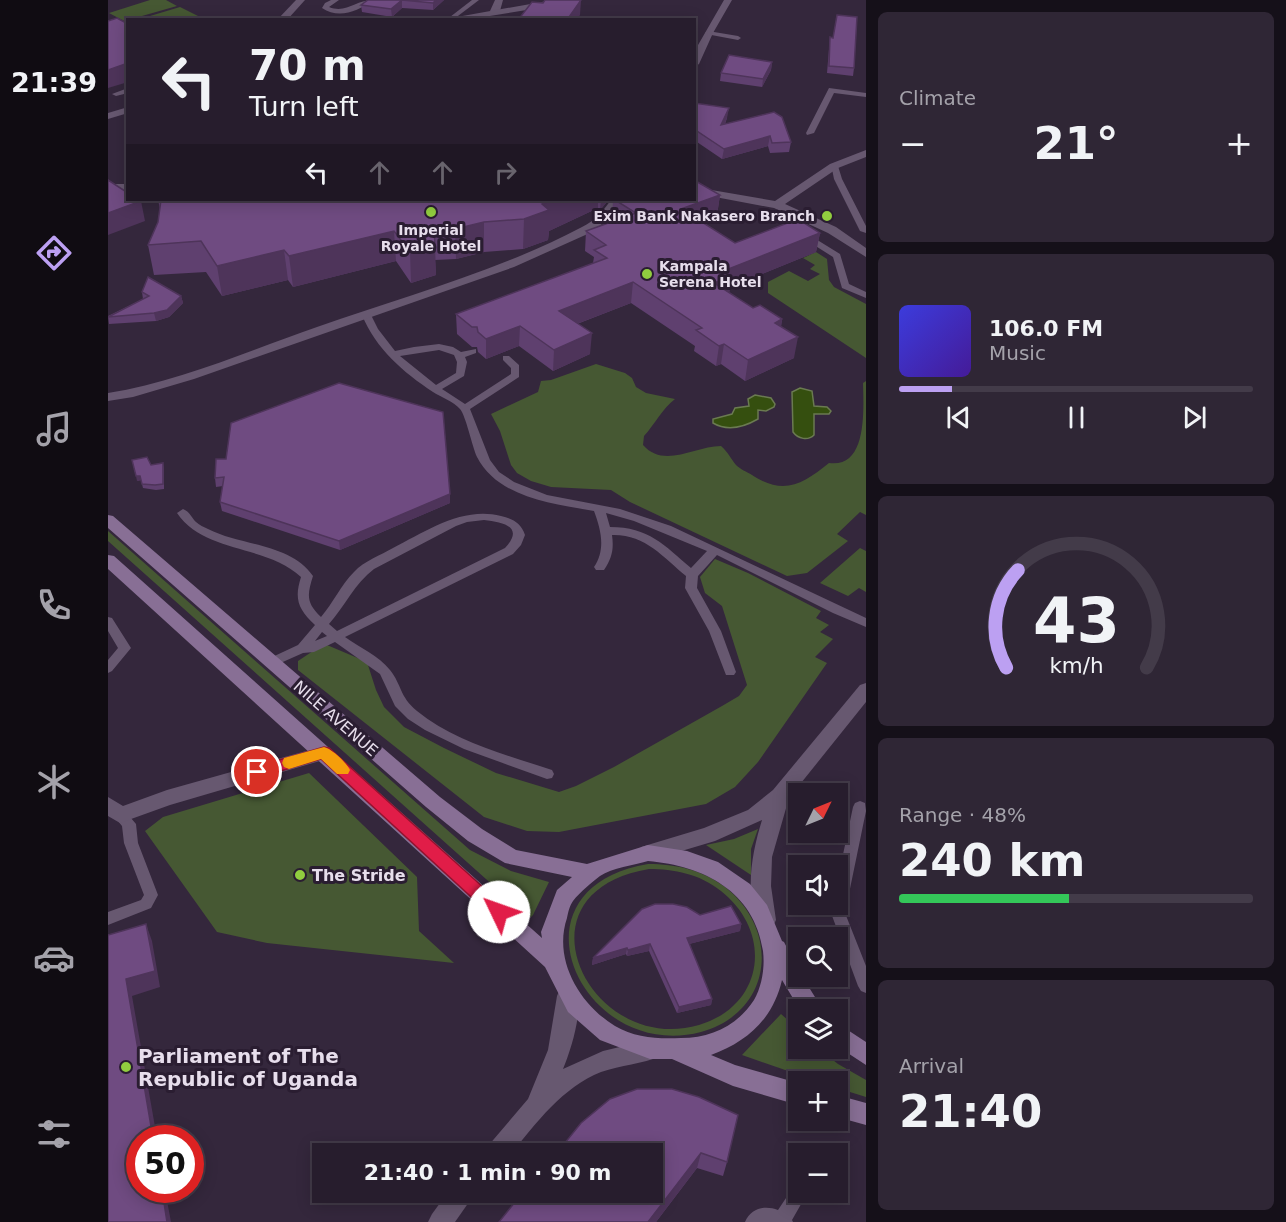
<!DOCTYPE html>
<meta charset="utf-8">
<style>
:root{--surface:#271d2d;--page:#2f2635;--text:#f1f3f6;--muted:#a4a2aa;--line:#433b49;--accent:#bca0f2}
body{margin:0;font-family:"DejaVu Sans",sans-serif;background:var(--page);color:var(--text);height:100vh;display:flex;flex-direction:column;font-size:22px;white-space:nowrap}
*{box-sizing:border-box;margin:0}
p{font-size:20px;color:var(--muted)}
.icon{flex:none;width:33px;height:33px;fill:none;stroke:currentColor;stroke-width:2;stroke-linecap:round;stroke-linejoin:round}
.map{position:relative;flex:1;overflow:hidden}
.panel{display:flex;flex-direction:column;gap:12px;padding:12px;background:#151019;width:420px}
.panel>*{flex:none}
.hud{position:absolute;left:18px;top:18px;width:570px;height:183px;border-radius:0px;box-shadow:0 3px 15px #0003,0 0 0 2px var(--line);background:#271d2d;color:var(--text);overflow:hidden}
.needle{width:39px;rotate:47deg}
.controls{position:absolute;left:680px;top:783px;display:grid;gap:12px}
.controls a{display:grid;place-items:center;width:60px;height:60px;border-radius:0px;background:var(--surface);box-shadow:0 3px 15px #0003,0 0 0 2px var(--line);font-size:30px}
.speed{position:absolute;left:18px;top:1125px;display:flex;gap:12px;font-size:30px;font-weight:700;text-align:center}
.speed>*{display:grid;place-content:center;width:78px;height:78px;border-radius:50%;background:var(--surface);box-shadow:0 3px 15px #0003,0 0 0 2px var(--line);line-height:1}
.speed .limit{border:9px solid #d22;background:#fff;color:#111}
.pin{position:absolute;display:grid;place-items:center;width:51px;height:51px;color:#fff;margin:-26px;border:3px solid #fff;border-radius:50%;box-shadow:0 2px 6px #0007}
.me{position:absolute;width:66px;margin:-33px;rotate:312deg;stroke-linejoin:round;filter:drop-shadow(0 0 4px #0008)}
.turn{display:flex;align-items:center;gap:21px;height:126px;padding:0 24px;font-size:27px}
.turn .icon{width:78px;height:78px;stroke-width:2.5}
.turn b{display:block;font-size:42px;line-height:51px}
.lanes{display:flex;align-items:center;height:57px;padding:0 24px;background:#0003;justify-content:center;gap:30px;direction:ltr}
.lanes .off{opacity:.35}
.big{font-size:45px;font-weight:600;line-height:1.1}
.panel .widget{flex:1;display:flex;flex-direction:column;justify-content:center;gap:9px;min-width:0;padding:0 21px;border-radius:9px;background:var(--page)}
.panel .dial{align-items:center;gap:0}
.dial svg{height:156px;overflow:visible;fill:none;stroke:var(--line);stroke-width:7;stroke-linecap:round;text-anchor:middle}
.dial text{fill:var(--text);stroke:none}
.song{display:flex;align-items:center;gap:18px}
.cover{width:72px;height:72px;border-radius:9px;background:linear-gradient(135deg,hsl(240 70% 55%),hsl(260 70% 35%))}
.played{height:6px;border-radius:3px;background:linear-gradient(90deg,var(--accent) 15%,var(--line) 15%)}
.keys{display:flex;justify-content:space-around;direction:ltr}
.heat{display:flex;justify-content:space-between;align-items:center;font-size:33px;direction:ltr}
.charge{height:9px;border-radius:4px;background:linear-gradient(90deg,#34c759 48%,var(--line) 0)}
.trip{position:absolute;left:204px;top:1143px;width:351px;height:60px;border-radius:0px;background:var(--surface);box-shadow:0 3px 15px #0003,0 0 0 2px var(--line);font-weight:600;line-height:60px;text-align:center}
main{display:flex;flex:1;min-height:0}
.tabs{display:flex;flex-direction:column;width:108px;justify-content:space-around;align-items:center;background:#100c12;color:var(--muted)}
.tabs .icon{width:42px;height:42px}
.tabs .on{color:var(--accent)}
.tabs b{font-size:27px;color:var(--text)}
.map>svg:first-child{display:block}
.green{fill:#465833;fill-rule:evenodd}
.water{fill:#354f0f;stroke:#6a7a51;stroke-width:1.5}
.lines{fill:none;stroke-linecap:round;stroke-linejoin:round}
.service{fill:#675870;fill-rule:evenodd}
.minor{fill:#675870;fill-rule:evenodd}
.tertiary{fill:#675870;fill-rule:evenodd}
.secondary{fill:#886f95;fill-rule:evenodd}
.wall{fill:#5f406f}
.shaded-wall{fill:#4e345a}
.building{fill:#6f4b81;stroke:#4e345a;stroke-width:1.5}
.route{fill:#e11d48;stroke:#92132f;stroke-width:1.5}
.slow{fill:#f59e0b}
.poi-dot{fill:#91cd3f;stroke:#2a1d31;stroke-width:2}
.labels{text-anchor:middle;stroke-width:6;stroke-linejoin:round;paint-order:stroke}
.far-poi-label{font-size:14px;font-weight:bold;fill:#e7deec;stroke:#2a1d31;text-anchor:end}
.street-label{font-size:16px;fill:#e7deec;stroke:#2a1d31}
.poi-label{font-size:16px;font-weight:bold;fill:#e7deec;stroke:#2a1d31;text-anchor:start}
.near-poi-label{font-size:20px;font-weight:bold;fill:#e7deec;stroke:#2a1d31;text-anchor:start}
</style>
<main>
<nav class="tabs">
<b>21:39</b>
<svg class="icon on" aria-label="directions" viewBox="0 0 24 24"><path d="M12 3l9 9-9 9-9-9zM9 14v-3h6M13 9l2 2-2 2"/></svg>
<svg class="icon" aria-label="music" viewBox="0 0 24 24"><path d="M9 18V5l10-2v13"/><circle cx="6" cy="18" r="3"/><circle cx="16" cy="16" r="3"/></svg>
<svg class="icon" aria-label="phone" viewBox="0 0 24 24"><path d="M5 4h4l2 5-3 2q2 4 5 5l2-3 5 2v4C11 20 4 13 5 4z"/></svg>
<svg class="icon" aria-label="climate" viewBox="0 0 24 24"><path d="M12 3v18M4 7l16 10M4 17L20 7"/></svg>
<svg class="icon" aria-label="car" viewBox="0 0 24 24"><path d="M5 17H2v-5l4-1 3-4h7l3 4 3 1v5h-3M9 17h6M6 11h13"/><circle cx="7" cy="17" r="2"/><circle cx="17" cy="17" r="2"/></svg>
<svg class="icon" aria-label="filters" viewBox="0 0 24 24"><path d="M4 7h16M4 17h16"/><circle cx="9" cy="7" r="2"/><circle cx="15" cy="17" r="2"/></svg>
</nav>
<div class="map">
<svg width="758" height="1222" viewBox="0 0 758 1222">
<rect width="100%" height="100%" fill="#34273c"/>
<!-- green -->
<g class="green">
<path d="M42,0H58L69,6L20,20L18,22L1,13Z"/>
<path d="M72,7L90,16L79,19H32Z"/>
<path d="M708,252L719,259L721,280L726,287L758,304V358L660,293V282L681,271L700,281L712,274L702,269L707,265L695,258Z"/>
<path d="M488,364L517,373L524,378L528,387L538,393L567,399C554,409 547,424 536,436L535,445C556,469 587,446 613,446C620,452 623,459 628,465C632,469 639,472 644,475C676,496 695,484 721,463C758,468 756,415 755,383L758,381V515L752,512L729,534L740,541L699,573L679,576L522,502L503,490L443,487L423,481L409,473L403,465L392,431L383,414L430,392L433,381L443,380Z"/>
<path d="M0,531L362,850L403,871L441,882L425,915L423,917L416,913L0,541Z"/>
<path d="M752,548L758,551V592L751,588L740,596L712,583Z"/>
<path d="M607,559L640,573L713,611L708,618L721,625L712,632L725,639L707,657L719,663L650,762L627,787L598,804L451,832L419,831L376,817L190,670V661L208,649L219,645L259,662L268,690L276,707L296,727L336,748L388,773L451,792L468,786L506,767L614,706L631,696L639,685L614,606L597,593L592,577Z"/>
<path d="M201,773L309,877L311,931L346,963L159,943L109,932L37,831L55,817Z"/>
<path d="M650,829L643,849V875L598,845L626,839Z"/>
<path d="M540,864C568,864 594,870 617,887C673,931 665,1012 593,1032C474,1063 393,889 540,864ZM541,869C566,869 592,874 613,891C665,932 657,1005 591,1025C483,1057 400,893 541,869Z"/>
<path d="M673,1014L690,1029V1048L711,1049L730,1064L758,1080V1097L729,1088V1082L709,1081L634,1055Z"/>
</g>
<!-- water -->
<g class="water">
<path d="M692,388L704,391L706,406L719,407L723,411L721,414H706V435C700,441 690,439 685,432L684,392Z"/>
<path d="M647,395L663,398L667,404L666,407L658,411L650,410V419C636,427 620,432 605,423V419L624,414L627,408L641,406L640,399Z"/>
</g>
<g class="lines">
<!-- service -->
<g class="service">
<path d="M223,0H231L221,7C238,14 248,0 264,0C250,12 230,19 214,8L217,3Z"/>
<path d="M364,0H371L346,19H342V17Z"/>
<path d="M600,31L630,36L633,38L630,40L598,34L597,33Z"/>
<path d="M20,88V93L8,96L4,94Z"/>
<path d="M721,88L758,93V97L726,93L706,133L699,135L698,133Z"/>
<path d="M723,164L730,166L734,179L758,226V233L752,231L726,179Z"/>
<path d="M698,233L732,254L741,284L758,292V298L734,288L725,257L695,238V234Z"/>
<path d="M259,312L262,313L270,329L287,351L306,347L331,344L345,347L353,352L368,349V353L357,357L359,362L356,376L334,389L357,404L403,374V368L395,360V356H401L411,365V377L362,409L382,460L391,472L406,482L439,495L512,509L563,526L758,618V627L725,613L609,555L590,576L589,588L613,631L628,672L626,675H618L601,631L577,588L578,576C555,557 537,534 504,535C506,549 504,558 496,570H488L486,567C498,549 493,530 486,511C446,504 390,498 369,457C364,446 358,416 352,409C346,402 333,397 325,392C295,372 268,349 254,315ZM331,350L346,355L349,362L348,373L328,385L292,356ZM498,513L526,521L599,551L583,568C556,545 541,527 502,527Z"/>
<path d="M75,509C82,512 83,517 88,522C91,525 96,527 100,529C133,546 182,543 205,576C199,595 198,603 213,617C225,603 233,585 246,572C256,561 273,555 285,548C318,531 355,506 393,516C405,519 413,523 417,535L413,545L405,554L237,637C251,647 271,656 282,670C294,685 291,696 309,711C347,742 399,755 444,770L446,774L444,778L439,779L356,749L317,730L300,719L287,706L272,674L227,642L206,652L195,653L168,665H160L158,662L160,659L190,645L207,625C190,609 186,599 193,577C158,544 97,554 69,513ZM376,520C395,522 417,527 397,548L229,631L221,624C237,606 247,583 266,569L348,526L359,522ZM214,632L219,636L207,641Z"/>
<path d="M0,617L4,618L23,648L4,671L0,673V660L10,648L0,631Z"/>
<path d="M752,801L757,803L758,811L737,913L758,966V993L753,991L750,986L723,913L724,904H729V883L745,807L747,803Z"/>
<path d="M12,809L17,811L28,824L30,843L50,895L43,908L0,925V912L33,900L36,895L16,843L14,826L5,815L7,811Z"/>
<path d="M690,1184V1192H700L684,1220L685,1222H637C643,1208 657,1205 670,1210L686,1186Z"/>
</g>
<!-- minor -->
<g class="minor">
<path d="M387,0H395L392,11L387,14L382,11Z"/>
<path d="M616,0H624L605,33L591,64L586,67V52Z"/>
<path d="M503,200H515L500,219L484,232L406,267L86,379L25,397L0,401V393C70,382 142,350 209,327C297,296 391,271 474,227C487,221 495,211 503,200Z"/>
<path d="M216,746L222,748L225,753L222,758L62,805L12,823L0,816V797L15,806L59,790Z"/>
</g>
<!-- tertiary -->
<g class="tertiary">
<path d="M188,0H197L179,20H169Z"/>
<path d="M445,0H466L462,3L357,20H332Z"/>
<path d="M20,107V113L0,119V113Z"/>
<path d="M758,150V157L730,168L677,204L728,227L758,248V257L720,233L666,208L586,193V187L667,201L722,164Z"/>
<rect x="0" y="184" width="20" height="6"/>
<path d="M758,683V702L681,798L664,857L663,886L668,920L665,926L658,929L651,926C636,894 644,852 654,820L607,841L540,861L533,859L530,853L533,847L596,828L640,810L665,790L752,685Z"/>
<path d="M460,986L468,989C476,1009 463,1050 455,1069L495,1051L545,1039L553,1042L556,1049L553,1056C534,1064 513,1065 493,1072C455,1087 428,1123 403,1154H377L380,1146L420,1099L440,1050L449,996L452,989Z"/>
<path d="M340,1192H368L347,1222H320L324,1214Z"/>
</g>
<!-- secondary -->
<g class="secondary">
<path d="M0,515L5,516L332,797L374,829L408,850L479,864L540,845L579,851L610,862L642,884L659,905L674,941L676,942L690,969V976H694L715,1010H692L674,980C665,1019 639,1042 603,1055L627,1065L690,1083V1105L625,1086L564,1059H542L492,1040L460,1012L437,967L0,569V555L6,556L434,938L433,932L449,890L464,877L397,863L360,841L318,807L0,528ZM540,861C596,866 646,891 655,951C657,967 654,986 646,1000C629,1026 603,1038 573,1038C550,1039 527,1038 507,1026C471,1004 445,959 459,918C460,912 462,905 465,901C472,892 484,882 492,876C504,868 526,865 540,861Z"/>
<path d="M729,1023L758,1042V1065L729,1046Z"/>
<path d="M729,1095L758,1103V1125L729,1117Z"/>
</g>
</g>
<!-- wall -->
<g class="wall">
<path d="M260,0H336L325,10L294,8L284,17L254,12L253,5Z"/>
<path d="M722,37L746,68L745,76L719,73Z"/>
<path d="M664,62L663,70L654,87L612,81L613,73Z"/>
<path d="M586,103L619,118L617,124L683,142L681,152L662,153L660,146L614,159L586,140Z"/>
<path d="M612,195L609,215L592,221L627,243L712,233L708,252L622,287L621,293L645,308L674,319L673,327L686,358L637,381L613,364L608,366L586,351L587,346L523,303L469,324L482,354L445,371L411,346L378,359L370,352L369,347H364L349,334L348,314L485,263L486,257L477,251L478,231L508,220L504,218L505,200H586Z"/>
<path d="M50,200H499V202L492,210L490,208L441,231L440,240L415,249L376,252L348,259L327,260L328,275L303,283L288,261L185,287L180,280L114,296L98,272L46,275L40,245L50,222L52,209Z"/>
<path d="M34,292L73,296L75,303L61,317L48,321L1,324L0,316L35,299Z"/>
<path d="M108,459L342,494V503L232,550L114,511L112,502L115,486L108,487L107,478Z"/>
<path d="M55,463L56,468V489L48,490L35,488L33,480L29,481L43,465Z"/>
<path d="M592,915L633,924L632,931L581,944L604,999L603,1005L569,1013L541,951L519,956L518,954L484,965L485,958Z"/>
<path d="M502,1099L619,1162L615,1176L589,1168L548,1222H391Z"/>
</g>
<!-- shaded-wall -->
<g class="shaded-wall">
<path d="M294,0V8L284,17L283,9Z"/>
<path d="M328,0H336L325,10V3Z"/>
<path d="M473,0L472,15L469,20H459Z"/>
<path d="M664,62L663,70L654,87L655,79Z"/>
<path d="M20,63V82L0,88V70Z"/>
<path d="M621,108L619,118L612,135L613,125Z"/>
<path d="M662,136L660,146L614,159L616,149Z"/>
<path d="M612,195L609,215L571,229L573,209Z"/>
<path d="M445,200H490V208L441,231L440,240L415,249L416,219L434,204Z"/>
<path d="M493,200H499V202L492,210Z"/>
<path d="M33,201L37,221L0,235V213Z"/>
<path d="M376,222V252L348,259L347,229Z"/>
<path d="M286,231L288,261L185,287L181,256Z"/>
<path d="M712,233L708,252L622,287L621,296L606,283L615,271Z"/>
<path d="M327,245L328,275L303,283L302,252Z"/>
<path d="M176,250L180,280L114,296L109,266Z"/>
<path d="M525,282L523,303L450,331L451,311Z"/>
<path d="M73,296L75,303L61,317L48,321L46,313Z"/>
<path d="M674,319L671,340L667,323Z"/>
<path d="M412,326L411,346L378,359V339Z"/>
<path d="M484,333L482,354L445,371L446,350Z"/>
<path d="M690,337L686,358L637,381L640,360Z"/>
<path d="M616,344L613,364L608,366L611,346Z"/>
<path d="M28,476H32L33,480L29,481Z"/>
<path d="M342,494V503L232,550L231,541Z"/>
<path d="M38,924L44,941L52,987L24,996L49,1138H45L18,979Z"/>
<path d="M633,924L632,931L577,945L579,938Z"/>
<path d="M542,944L541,951L519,956L520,950Z"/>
<path d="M519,948L518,954L484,965L485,958Z"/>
<path d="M604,999L603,1005L569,1013L571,1007Z"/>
<path d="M593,1153L589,1168L548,1222H540Z"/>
<path d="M54,1190H57L63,1222H59Z"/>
</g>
<!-- building -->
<g class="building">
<path d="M260,0H328L325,3L294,0L283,9L253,5Z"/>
<path d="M437,0H473L459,20H410L424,2L435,3Z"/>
<path d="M729,15L749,17L746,68L721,66L722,37L725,38Z"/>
<path d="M9,18L20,24V63L0,70V21Z"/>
<path d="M621,55L664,62L655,79L613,73Z"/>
<path d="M586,103L621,108L613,125L666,112L674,117L683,142L664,143L662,136L616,149L586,129Z"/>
<path d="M0,180L20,193V200H30L33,201L0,213Z"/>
<path d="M586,180L612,195L573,209L627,243L690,219L712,233L615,271L624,276L606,283L645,308L652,305L674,319L667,323L690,337L640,360L616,344L611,346L588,330L594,328L525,282L451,311L484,333L446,350L412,326L378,339L370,332L369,327H364L348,314L499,258L486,250L498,245L478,231L528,213L507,200H586Z"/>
<path d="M53,200H445L434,204L441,210L416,219L376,222L347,229H326L327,245L302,252L286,231L181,256L176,250L109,266L93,241L40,245L50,222Z"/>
<path d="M40,277L73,296L59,310L46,313L0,317L41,296L34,292Z"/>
<path d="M231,383L335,412L342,494L231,541L112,502L116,477L107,478L108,459H118L123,423Z"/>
<path d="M39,457L43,465L55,463V484L47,485L34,484L32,476H28L24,460Z"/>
<path d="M547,904H565L579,907L592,915L623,906L633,924L579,938L604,999L571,1007L542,944L520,950L519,948L485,958L534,909Z"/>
<path d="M38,924L47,971L18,979L45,1138H32V1190H54L59,1222H0V935Z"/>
<path d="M529,1089H564L591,1097L630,1115L619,1162L593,1153L540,1222H391L415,1192H544V1154H448L473,1123L502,1099Z"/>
</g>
<!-- route -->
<path class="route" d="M216,747L221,748L397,907L400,912L397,917L391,919L385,917L213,759L149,778L143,776L141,772L143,768Z"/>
<!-- slow -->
<path class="slow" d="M216,747C225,750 237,761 242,770L240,774H229L213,759L181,769L176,767L174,763L176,758Z"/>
<!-- markers -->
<g class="poi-dot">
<circle cx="323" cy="212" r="6"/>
<circle cx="719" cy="216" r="6"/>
<circle cx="539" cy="274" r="6"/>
<circle cx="192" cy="875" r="6"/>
<circle cx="18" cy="1067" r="6"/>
</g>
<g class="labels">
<!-- far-poi labels -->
<g class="far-poi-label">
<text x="707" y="221">Exim Bank Nakasero Branch</text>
<text x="323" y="235" text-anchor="middle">Imperial<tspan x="323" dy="16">Royale Hotel</tspan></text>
<text x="551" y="271" text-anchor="start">Kampala<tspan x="551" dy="16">Serena Hotel</tspan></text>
</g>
<!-- street labels -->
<g class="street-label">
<text transform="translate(228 718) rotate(41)" y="6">NILE AVENUE</text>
</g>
<!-- poi labels -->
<g class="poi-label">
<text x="204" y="881">The Stride</text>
</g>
<!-- near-poi labels -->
<g class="near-poi-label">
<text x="30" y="1063">Parliament of The<tspan x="30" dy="23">Republic of Uganda</tspan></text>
</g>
</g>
</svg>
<div class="controls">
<a><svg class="needle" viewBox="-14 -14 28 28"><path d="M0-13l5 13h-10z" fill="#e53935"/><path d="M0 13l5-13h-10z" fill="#a4a2aa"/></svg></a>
<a><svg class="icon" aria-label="sound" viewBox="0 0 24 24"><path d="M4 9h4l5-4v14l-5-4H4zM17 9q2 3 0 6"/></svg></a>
<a><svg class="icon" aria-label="search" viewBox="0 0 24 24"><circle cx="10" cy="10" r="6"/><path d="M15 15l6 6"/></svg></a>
<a><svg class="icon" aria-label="layers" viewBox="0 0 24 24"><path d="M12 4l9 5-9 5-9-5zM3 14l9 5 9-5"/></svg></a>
<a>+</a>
<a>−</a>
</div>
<div class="speed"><div class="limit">50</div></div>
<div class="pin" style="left:149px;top:772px;background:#d93025"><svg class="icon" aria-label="arrive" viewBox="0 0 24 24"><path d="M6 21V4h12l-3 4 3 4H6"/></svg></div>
<svg class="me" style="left:391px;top:912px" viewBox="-20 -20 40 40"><circle r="19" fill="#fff"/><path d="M0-13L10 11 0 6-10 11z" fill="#e11d48"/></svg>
<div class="trip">21:40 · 1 min · 90 m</div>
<div class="hud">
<div class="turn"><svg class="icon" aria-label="left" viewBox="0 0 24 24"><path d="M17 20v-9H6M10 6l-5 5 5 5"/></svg><div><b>70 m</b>Turn left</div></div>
<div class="lanes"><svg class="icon" aria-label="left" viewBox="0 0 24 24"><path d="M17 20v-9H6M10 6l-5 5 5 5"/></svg><svg class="icon off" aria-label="ahead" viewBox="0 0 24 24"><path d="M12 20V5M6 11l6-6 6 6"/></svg><svg class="icon off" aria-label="ahead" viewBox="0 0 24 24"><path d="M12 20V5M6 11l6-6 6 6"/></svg><svg class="icon off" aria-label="right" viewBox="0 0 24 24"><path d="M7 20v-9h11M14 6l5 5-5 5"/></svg></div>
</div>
</div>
<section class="panel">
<div class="widget"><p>Climate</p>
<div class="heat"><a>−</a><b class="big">21°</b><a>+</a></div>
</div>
<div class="widget">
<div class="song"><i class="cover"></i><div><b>106.0 FM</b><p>Music</p></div></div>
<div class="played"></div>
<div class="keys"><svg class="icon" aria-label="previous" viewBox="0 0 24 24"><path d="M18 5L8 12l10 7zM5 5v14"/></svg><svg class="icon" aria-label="pause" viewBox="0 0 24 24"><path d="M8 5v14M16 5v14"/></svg><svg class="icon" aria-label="next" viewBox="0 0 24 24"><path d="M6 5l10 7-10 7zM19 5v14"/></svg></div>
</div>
<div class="widget dial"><svg viewBox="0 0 100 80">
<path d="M14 69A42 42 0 1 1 86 69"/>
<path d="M14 69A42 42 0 0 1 20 19" stroke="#bca0f2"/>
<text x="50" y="56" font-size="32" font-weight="700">43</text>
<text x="50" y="72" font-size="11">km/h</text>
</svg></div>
<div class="widget"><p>Range · 48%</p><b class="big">240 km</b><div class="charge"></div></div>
<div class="widget"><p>Arrival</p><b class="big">21:40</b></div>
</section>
</main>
